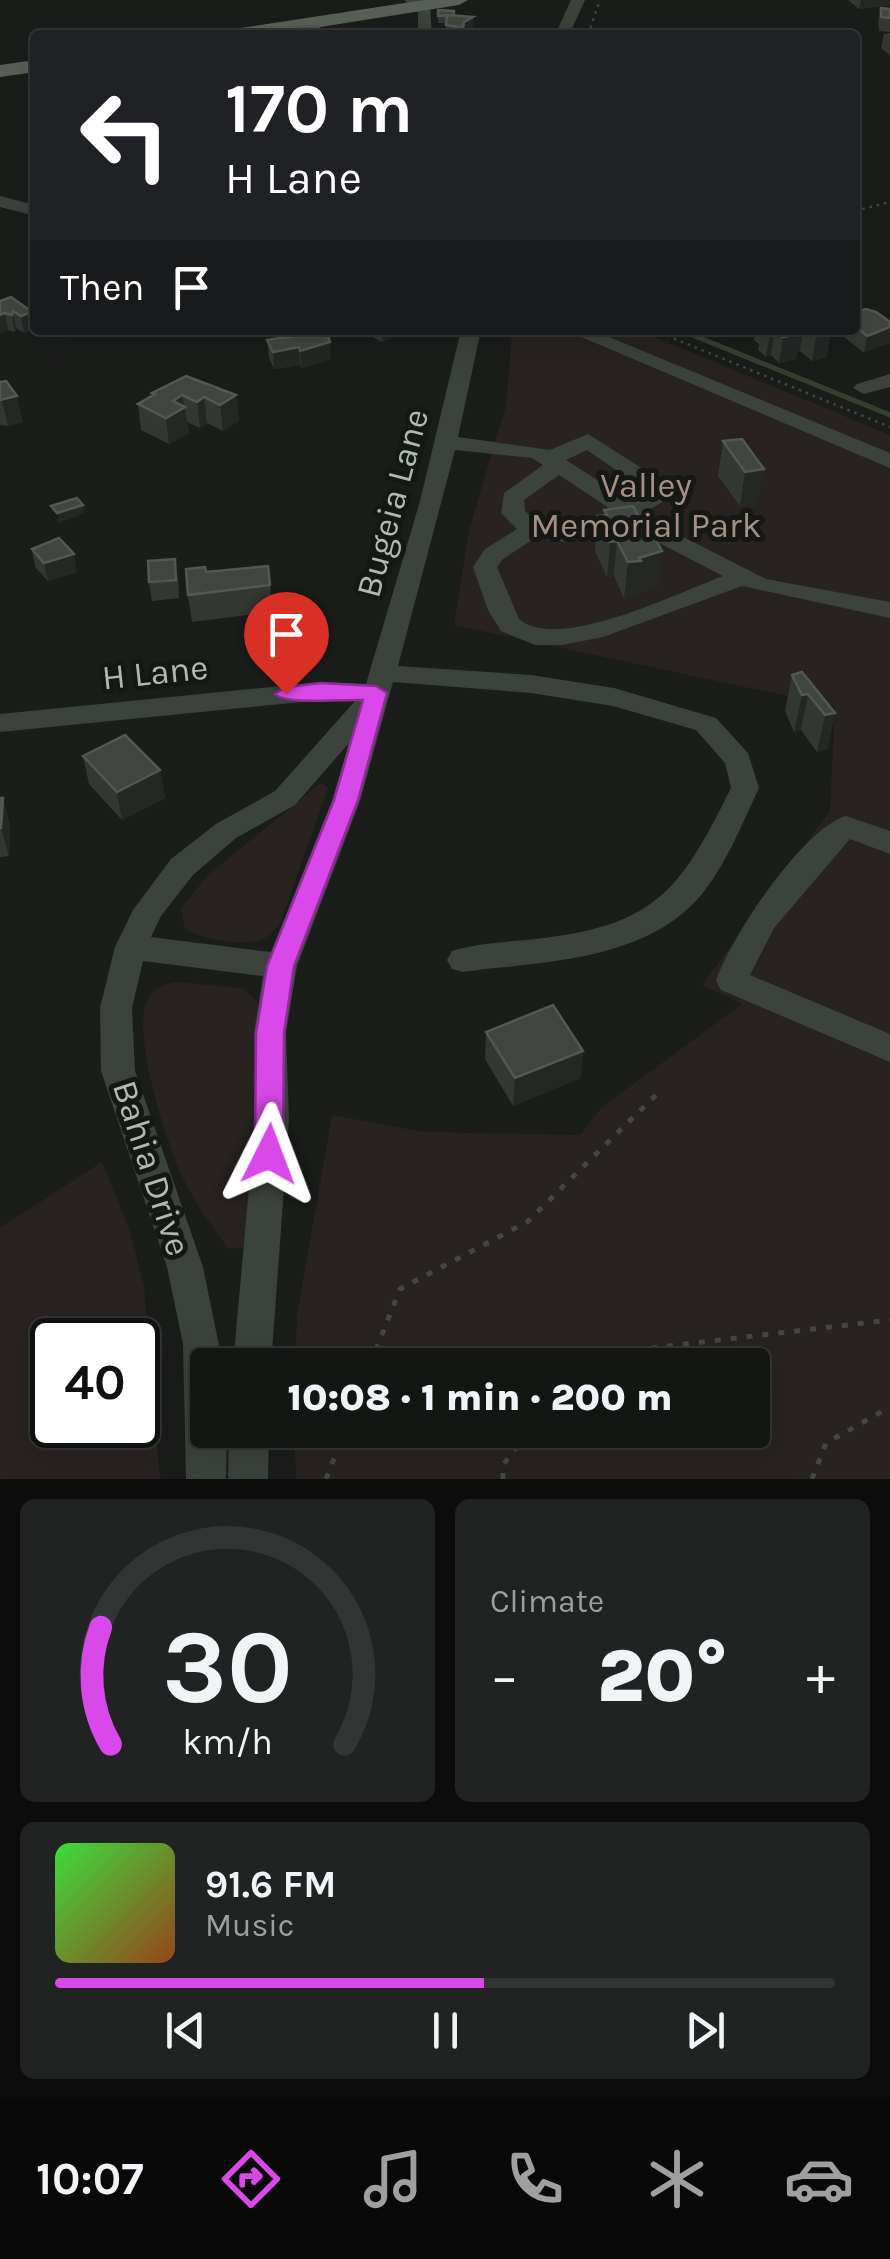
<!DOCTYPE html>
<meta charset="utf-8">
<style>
:root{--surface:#141614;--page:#212322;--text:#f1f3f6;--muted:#9d9fa0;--line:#333534;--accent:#d948e8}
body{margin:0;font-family:Karla,sans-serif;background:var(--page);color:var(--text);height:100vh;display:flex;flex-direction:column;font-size:38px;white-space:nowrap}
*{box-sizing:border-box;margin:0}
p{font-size:32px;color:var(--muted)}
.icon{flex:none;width:55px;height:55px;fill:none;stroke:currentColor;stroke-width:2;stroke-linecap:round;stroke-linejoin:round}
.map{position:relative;height:1479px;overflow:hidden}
.drawer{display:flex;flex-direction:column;gap:20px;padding:20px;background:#0b0c0b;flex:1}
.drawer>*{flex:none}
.top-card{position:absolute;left:30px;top:30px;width:830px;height:305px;border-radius:10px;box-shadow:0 10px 40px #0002,0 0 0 2px var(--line);background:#202124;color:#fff;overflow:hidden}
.speed{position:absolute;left:30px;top:1318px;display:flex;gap:20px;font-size:50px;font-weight:700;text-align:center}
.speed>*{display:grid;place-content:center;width:130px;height:130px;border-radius:50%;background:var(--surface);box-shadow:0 10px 40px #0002,0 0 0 2px var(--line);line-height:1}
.speed .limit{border:5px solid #111;border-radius:15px;background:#fff;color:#111}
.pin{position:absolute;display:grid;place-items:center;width:85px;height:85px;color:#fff;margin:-102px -42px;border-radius:50% 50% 50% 0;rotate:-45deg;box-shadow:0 0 10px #0007}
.pin .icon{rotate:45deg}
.me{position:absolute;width:110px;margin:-55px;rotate:3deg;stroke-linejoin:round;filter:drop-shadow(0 0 8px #0008)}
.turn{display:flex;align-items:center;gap:35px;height:210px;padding:0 30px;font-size:45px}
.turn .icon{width:130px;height:130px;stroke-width:2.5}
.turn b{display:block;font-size:70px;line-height:85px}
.then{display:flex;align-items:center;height:95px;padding:0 30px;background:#0003;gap:20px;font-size:38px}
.big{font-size:75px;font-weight:800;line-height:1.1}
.drawer .tile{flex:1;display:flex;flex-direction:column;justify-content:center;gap:15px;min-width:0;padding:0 35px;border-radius:15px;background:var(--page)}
.drawer .dial{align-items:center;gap:0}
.dial svg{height:260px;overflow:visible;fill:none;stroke:var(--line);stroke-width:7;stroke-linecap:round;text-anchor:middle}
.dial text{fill:var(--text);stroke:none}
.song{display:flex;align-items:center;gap:30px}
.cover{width:120px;height:120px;border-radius:15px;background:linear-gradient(135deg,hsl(120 70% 55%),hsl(20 70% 35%))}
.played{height:10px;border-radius:5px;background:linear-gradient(90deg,var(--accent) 55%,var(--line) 55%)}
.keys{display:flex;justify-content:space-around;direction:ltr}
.heat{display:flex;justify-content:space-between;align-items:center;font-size:55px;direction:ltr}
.drawer .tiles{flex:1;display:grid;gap:20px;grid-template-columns:1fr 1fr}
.tile:last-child{grid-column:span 2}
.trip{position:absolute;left:190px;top:1348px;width:580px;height:100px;border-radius:10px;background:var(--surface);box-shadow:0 10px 40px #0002,0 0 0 2px var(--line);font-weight:800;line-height:100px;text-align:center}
.dock{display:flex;height:160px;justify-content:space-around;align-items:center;background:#080908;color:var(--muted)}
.dock .icon{width:70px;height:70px}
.dock .selected{color:var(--accent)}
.dock b{font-size:45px;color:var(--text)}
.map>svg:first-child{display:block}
.green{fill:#282321;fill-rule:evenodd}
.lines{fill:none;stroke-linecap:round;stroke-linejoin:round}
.stream{stroke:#364031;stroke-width:5}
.path-far1{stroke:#424942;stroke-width:2.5;stroke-dasharray:2.5 5;stroke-linecap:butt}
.path{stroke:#424942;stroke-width:5;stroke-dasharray:6 10;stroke-linecap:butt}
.minor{fill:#3c423c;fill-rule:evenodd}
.major{fill:#586058;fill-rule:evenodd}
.wall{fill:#343834}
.shaded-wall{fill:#252725}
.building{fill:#414641;stroke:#535852;stroke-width:2.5}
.route{fill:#d948e8;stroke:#8d2f97;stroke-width:2.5}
.labels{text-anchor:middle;stroke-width:10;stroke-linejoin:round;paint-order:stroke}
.park-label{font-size:35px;fill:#a59087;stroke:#161816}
.street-label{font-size:35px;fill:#afbbae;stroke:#161816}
</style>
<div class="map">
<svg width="890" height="1479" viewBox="0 0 890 1479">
<rect width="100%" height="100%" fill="#1b1d1b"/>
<!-- green -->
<g class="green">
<path d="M512,330H638L890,435V1479H296L294,1430H752V1365H295L297,1315L332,1115L424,1132L580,1135L601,1108L742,1004L702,985L830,811L835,706L454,625L469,530L506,406Z"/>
<path d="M322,782L328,788L281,921C277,927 272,935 264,938C246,947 201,940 185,929L181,908L208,875Z"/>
<path d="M175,982L242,988L258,1002L259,1113L244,1247L228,1249C214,1228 197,1207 186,1184C169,1151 128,1029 149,997C155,988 165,984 175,982Z"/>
<path d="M102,1162L130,1232L144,1286L160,1479H0V1228ZM52,1340H138V1425H52Z"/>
</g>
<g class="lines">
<!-- stream -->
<path class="stream" d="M685,332L890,415"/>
<!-- path-far1 -->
<g class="path-far1">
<path d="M588,35L600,0"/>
<path d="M855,211L890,202"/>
<path d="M653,330L890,427"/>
</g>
<!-- path -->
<g class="path">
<path d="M370,1365L400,1289L527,1222L661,1090"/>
<path d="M576,1365L583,1356L890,1320"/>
<path d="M326,1479L345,1430"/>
<path d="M503,1479V1465L529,1430"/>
<path d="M812,1479L826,1443L890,1407"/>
</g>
<!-- minor -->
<g class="minor">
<path d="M404,0H421L430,6L432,35H418V11Z"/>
<path d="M571,0H585L569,35H555Z"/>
<path d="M0,196L35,205V216L0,207Z"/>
<path d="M461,330H481L458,437L550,450L588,434L673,488L677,493L644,513L656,523L766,579L890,602V618L742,586L603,637L562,645H535L501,631L488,610L473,567L485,549L517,529L501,513L504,493L543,465L532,458L455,450L398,666L531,675L614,688L716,718L748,753L759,788C743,822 728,860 705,890C650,962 544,961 463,972L452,969L447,960L452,951C481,942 514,942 544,938C659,924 682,886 731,788L725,763L696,730L613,706L531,693L393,682L360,801L297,966L286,1033L289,1120L271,1365H233L255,1120L254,1033L263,976L143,961L132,1008L135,1071L203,1267L223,1365H208V1430H227L226,1479H186L183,1344L167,1267L101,1071L100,1008L115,947L133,910L171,859L216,824L275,791L355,701L321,700L0,732V714L321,682L366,684L420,501ZM587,450L648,492L630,501L566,460ZM559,475L612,510C580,526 553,537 525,511L524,500ZM626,522L640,533L723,576C680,592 557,653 519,619L497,567L503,559L535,538L567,542ZM349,743L332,801L271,952L151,937L161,916L193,875L236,838L295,805Z"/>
<path d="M565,330H592L890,453V468Z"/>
<path d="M890,374V387L864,394L853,388L857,384Z"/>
<path d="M846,816L890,831V854L850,839L774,928L750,975L890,1034V1062L721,990L716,981C730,938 803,828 846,816Z"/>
<path d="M229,1430H269L268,1479H228Z"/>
</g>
<!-- major -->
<g class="major">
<path d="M424,0H468L459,5L270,35H225L234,29Z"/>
<path d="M35,60V72L0,77V65Z"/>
</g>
</g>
<!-- wall -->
<g class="wall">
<path d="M848,0H890V5L859,9Z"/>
<path d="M881,8L890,9V32L879,31L878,22Z"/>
<path d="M438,10L454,15L473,17V31L465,35H446V23H438Z"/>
<path d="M890,33V55L881,48L884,34Z"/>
<path d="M0,301L32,312L35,329L24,333L16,328L15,332L8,330Z"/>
<path d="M855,312L890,322L864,353L839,333L840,330H855Z"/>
<path d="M304,330H326L331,360L301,368L300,365L274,369L269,358L267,340L304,335Z"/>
<path d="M360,330H405L382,342Z"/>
<path d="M756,330H829L827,357L812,361L800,351L797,352L796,359L779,363L771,355L766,357L758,350L759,344L754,340Z"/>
<path d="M0,382L23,422L8,426L0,425Z"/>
<path d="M152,393L236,395L239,421L223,431L207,423L200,428L187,422L189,433L169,444L141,430L138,404L152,396Z"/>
<path d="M742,439L758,504L740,506L718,476L723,441Z"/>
<path d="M604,510L658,587L637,593V596L624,598L614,576L607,577L595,551L598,516L604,515Z"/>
<path d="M32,549L77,572L48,581L35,567Z"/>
<path d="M268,566L273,612L192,622L188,595L206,572Z"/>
<path d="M178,577L179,598L152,601L149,582Z"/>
<path d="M792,675L835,713L827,749L817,752L801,730L794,732L785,711Z"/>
<path d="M83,756L160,770L165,798L122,820L89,784Z"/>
<path d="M0,798H3L10,826L9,856L0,857Z"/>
<path d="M486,1032L583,1051L580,1078L513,1106L485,1059Z"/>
</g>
<!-- shaded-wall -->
<g class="shaded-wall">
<path d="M861,0H890V5L859,9Z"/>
<path d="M473,17V31L463,35L464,22Z"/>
<path d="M13,311L16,328L15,332L12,315Z"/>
<path d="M32,312L35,329L24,333L21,316Z"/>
<path d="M5,313L8,330L0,334V315Z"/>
<path d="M890,327V343L864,353L867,336Z"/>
<path d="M381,330H405L382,342Z"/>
<path d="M775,330L771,355L766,357L770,332Z"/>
<path d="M793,330H803L800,351L797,352L796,359L779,363L783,337Z"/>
<path d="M831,332L827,357L812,361L816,336Z"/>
<path d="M330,342L331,360L301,368L300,351Z"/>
<path d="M299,347L300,365L274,369L273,352Z"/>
<path d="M182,395L189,433L169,444L166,418L173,401Z"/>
<path d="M236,395L239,421L223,431L220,405Z"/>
<path d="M17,396L23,422L8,426L2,400Z"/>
<path d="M204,397L207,423L200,428L197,402Z"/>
<path d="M764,469L758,504L740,506L745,472Z"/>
<path d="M83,505L84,514L58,523L57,513Z"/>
<path d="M617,541L614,576L607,577L610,542Z"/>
<path d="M662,551L658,587L637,593V596L624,598L628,562Z"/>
<path d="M74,554L77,572L48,581L44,563Z"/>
<path d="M808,694L801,730L794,732L802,695Z"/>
<path d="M835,713L827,749L817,752L825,715Z"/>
<path d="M160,770L165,798L122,820L117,792Z"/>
<path d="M3,798L10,826L9,856L1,828Z"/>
<path d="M583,1051L580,1078L513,1106L515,1078Z"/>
</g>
<!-- building -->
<g class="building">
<path d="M881,8L890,9V18L881,17Z"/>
<path d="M438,10L454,11V15L438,16Z"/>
<path d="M447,15L473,17L464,22L463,28L446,25Z"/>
<path d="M319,26V33L287,34L288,27Z"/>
<path d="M11,297L32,312L21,316L13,311L12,315L5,313L0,315V301Z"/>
<path d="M866,309L876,312L890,322V327L867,336L855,326V312Z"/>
<path d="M306,330H326L330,342L300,351L299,347L273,352L267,340L308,334Z"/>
<path d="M768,330H795L800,334L783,337L775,330L770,332Z"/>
<path d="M809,330H829L831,332L816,336Z"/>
<path d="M186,376L236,395L220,405L204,397L197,402L182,395L173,401L185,407L166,418L138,404L155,394L152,393Z"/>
<path d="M6,381L17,396L0,400V382Z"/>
<path d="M742,439L764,469L745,472L723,441Z"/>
<path d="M77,498L83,505L57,513L51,506Z"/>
<path d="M633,506L646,530L650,529L662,551L639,558L641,561L628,562L617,541L610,542L598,516L607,515L604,510Z"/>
<path d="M59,538L74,554L44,563L32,549Z"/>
<path d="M175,559L176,580L149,582L148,561Z"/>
<path d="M268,566L270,585L188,595L186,569L205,567L206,572Z"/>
<path d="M802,672L835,713L825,715L808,694L802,695L792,675Z"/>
<path d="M125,735L160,770L117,792L83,756Z"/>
<path d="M0,798H3L1,828H0Z"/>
<path d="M553,1005L583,1051L515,1078L486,1032Z"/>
</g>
<!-- route -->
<path class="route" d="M321,683L376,686L387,693L358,800L294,966L284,1033L283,1154L279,1163L269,1166L259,1163L255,1154L256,1033L267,966L334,800L363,700C344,699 285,705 275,694L286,687Z"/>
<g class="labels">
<!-- park labels -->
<g class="park-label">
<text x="646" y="497">Valley<tspan x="646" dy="40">Memorial Park</tspan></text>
</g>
<!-- street labels -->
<g class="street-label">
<text transform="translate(392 503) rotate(-75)" y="12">Bugeia Lane</text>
<text transform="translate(155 672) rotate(-6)" y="12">H Lane</text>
<text transform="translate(152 1168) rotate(72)" y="12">Bahia Drive</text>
</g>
</g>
</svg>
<div class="speed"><div class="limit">40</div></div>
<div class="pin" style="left:286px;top:694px;background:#d93025"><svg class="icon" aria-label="arrive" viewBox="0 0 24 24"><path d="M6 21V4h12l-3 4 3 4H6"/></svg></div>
<svg class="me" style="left:269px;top:1154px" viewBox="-20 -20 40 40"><path d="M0-17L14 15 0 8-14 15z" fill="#d948e8" stroke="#fff" stroke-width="4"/></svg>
<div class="trip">10:08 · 1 min · 200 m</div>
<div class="top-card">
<div class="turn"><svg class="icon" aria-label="left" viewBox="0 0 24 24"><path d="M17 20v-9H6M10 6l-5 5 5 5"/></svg><div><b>170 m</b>H Lane</div></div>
<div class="then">Then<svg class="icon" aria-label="arrive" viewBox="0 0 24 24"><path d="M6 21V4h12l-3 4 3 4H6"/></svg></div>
</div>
</div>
<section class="drawer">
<div class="tiles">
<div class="tile dial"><svg viewBox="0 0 100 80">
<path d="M14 69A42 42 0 1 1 86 69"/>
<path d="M14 69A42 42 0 0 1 11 33" stroke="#d948e8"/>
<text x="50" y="56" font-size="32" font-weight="700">30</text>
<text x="50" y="72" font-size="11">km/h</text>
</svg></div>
<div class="tile"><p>Climate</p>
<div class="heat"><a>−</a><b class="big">20°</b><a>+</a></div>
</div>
<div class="tile">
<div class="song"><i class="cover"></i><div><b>91.6 FM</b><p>Music</p></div></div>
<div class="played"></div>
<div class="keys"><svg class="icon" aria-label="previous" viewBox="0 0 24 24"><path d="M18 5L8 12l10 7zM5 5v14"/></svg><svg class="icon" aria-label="pause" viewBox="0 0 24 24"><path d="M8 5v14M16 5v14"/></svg><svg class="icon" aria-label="next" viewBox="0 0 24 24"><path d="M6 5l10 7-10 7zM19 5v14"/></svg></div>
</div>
</div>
</section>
<nav class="dock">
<b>10:07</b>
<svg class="icon selected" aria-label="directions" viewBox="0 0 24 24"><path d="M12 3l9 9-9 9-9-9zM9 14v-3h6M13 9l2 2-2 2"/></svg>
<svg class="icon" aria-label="music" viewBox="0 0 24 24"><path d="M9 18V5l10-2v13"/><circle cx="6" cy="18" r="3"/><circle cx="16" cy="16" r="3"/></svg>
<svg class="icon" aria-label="phone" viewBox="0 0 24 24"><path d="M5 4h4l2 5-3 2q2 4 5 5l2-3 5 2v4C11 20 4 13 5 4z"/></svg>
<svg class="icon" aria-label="climate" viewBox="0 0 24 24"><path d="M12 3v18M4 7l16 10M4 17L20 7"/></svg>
<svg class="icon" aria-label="car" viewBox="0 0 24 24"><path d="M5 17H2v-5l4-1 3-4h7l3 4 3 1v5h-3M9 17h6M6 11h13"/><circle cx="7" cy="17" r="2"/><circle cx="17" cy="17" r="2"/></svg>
</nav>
